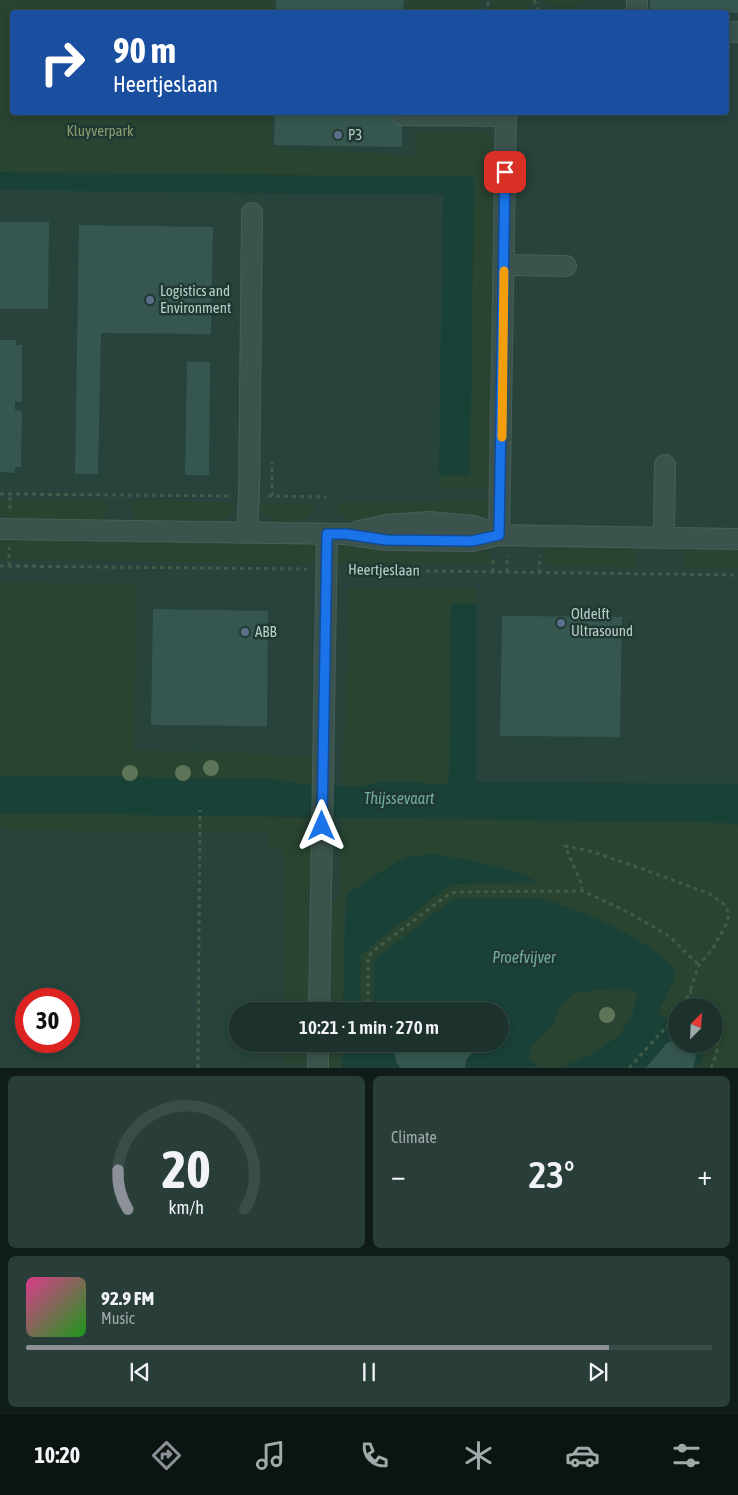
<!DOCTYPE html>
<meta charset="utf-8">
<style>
:root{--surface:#1d322d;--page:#2a3e39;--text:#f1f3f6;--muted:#a0aaaa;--line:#3b4d49;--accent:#8c9099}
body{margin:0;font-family:"Asap Condensed",sans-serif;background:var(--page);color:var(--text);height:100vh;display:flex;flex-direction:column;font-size:19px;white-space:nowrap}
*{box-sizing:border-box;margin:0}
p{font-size:16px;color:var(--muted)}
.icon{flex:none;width:28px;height:28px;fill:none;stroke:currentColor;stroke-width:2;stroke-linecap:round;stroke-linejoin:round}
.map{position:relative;height:1068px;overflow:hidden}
.side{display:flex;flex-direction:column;gap:8px;padding:8px;background:#101c19;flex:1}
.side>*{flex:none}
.banner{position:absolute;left:10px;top:10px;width:719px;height:105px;border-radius:5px;box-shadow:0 2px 8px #0003,0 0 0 1px var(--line);background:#1a4fa0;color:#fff;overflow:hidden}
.needle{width:32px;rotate:24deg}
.tools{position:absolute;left:668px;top:998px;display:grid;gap:10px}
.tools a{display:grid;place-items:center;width:55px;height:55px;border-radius:50%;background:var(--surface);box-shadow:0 2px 8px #0003,0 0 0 1px var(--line);font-size:25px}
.speed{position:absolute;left:15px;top:988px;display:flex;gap:10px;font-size:25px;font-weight:700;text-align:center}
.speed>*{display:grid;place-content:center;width:65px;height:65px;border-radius:50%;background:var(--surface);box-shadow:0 2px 8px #0003,0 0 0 1px var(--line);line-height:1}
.speed .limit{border:8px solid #d22;background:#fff;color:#111}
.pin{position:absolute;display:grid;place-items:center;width:42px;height:42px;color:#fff;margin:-21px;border-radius:10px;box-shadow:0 2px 8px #0006}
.me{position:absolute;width:55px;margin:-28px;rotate:0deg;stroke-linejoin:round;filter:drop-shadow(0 0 4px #0008)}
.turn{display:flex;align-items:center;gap:18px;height:105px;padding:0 20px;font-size:22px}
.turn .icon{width:65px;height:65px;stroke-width:2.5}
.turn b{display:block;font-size:35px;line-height:42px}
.big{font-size:38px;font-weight:600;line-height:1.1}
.side .card{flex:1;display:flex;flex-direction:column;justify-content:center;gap:8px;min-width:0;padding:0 18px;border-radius:8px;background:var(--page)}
.side .dial{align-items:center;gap:0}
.dial svg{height:130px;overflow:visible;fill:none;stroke:var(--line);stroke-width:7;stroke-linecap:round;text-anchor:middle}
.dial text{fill:var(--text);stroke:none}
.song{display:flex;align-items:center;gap:15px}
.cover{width:60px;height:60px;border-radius:8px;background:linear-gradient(135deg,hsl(330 70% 55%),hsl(120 70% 35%))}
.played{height:5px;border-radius:2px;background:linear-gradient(90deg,var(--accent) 85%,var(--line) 85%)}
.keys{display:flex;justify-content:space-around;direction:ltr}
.heat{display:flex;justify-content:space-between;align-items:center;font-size:28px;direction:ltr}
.side .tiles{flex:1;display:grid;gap:8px;grid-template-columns:1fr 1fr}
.card:last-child{grid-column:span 2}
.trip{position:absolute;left:229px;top:1002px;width:280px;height:50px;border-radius:25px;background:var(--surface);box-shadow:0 2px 8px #0003,0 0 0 1px var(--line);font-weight:600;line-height:50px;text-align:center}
.tab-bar{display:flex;height:80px;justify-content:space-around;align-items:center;background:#0c1412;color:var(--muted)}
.tab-bar .icon{width:35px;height:35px}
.tab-bar .current{color:var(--accent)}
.tab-bar b{font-size:22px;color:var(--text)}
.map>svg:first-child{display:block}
.green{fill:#294431}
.water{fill:#194138}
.building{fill:#36574f}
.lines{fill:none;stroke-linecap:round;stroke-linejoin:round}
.minor-casing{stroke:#485f59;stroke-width:22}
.path{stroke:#425b49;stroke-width:3;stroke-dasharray:4 4;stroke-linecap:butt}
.minor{stroke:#3b524d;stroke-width:20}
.tree{fill:#5d7458}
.route-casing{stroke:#114b97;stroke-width:12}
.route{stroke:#1a73e8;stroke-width:9}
.slow{stroke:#f59e0b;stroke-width:9}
.service-dot{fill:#5c6f8a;stroke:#203832;stroke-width:2}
.labels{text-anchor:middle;stroke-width:5;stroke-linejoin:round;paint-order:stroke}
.park-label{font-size:15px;fill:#8a9d6f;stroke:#203832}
.poi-label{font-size:15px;fill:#b8ccc8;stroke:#203832;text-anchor:start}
.street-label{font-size:15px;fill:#b8ccc8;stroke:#203832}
.water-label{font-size:16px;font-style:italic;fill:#71ab9d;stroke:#203832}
</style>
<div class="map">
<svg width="738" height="1068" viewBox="0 0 738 1068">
<rect width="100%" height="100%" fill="#27433c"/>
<!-- green -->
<g class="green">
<path d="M0,0H275V12H12V112L272,113V148L416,155V131L483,132L490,135L496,145L492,489H439V476L470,475L473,178L0,172Z"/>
<path d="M405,0H484L475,12H405Z"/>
<path d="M495,0H532L534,2L523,12H486Z"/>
<path d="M542,0H586L573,8L545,5Z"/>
<path d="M0,499L109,501L108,508L101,521L0,520Z"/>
<path d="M493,500L490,511L483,518L393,516L357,523L350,521L340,514L335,503Z"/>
<path d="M130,501L237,502C233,512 228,517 219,521H137L130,511Z"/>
<path d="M258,503H317C307,530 265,532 258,503Z"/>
<path d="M0,539L490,546V566L0,560Z"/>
<path d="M544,547H638V567L545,566Z"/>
<path d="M683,547L738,548V569L683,568Z"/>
<path d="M0,582L136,584L134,750L310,755L313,761L311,785L262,778L0,776Z"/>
<path d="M347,588H476V604H451L449,781L446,785C431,784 376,777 367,786L342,785L341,746H345Z"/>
<path d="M0,813L311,817L313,845L310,1011H282V849H269L268,833L0,830Z"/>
<path d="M342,817L731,823L738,825V1067H693L700,1065L702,1051L699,1044H714V1006H676V1026L658,1012L587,915L552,901L373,964V1011H360L361,954L448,886L456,884L533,883L536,881L518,872L508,869L482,863L432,854L351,891L345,902L343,1011H330L331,902L338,899Z"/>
<path d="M602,989H632L638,992L637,1005L620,1035L592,1055L562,1067H539L529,1058L530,1047L551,1028L562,1004L575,993Z"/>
<path d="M282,1044H310L309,1056L303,1063L282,1064Z"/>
<path d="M329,1044H348C341,1050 343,1058 342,1067L329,1068Z"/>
</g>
<!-- water -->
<g class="water">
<path d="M0,172L474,177L470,475L439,476L443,195L0,190Z"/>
<path d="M451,604H476V782L738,784V825L731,823L0,813V776L262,778L311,785L367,786C376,777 431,784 446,785L449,781Z"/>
<path d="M432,854C468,860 504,865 536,881L533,883L456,884L448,886L361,954L360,1011H343L346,897L351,891L405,857Z"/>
<path d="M461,898C479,898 496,898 514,898C523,898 532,897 541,899C567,903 664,946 674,970C678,979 662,1003 658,1012L676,1026V1039L667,1043L646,1067H562C597,1053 635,1036 637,992L632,989H602L575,993L562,1003L551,1028L530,1047L529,1058L539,1067H465C465,1057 474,1053 476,1044H500V1011H373L374,960L453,899Z"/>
<path d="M348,1044H399L395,1055L400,1067L342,1068C343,1058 341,1050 348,1044Z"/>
<path d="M690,1044H699C704,1055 706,1064 693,1067L695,1054Z"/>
</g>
<!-- building -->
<g class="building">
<path d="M276,0H404L403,12H276Z"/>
<path d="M650,0H738V13L653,12L650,10Z"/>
<path d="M275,112H402V147L274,145Z"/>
<path d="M0,222H49L48,309H0Z"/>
<path d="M79,225L213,227L211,334L101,333L98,474H75Z"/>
<path d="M0,340H16V345H22V402H15V410L22,411L21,467H15V473L0,472Z"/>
<path d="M187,362H210L209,475H185Z"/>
<path d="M153,609L268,611L267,726L151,725Z"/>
<path d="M502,616L622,617L620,737L500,736Z"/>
<path d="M676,1039V1044H690L692,1047L696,1057L693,1068H646L667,1043Z"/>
<path d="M399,1044H476L473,1052L466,1060L465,1068H400L396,1061L395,1055Z"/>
</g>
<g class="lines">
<defs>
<g id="minor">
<path d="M637,12V0"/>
<path d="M726,32H738"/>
<path d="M402,115L506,116"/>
<path d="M504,265L566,266"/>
<path d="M0,529L346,534L386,540L472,541L499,535L738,539"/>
<path d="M359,531L387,525L429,522L474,526L499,535"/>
<path d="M247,533L249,496L252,213"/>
<path d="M499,535L506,112"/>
<path d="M664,538L665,465"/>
<path d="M319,1011L327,534"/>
<path d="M318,1068V1044"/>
</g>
</defs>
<!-- minor casing -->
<use href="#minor" class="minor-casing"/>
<!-- path -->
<g class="path">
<path d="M534,0L539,12"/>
<path d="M482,12L491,0"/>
<path d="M0,494L229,496"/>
<path d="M268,496L326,497"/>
<path d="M272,496V462"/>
<path d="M10,509V494"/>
<path d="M0,566L307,569"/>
<path d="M9,566V547"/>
<path d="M346,570L738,575"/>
<path d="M493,572V557"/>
<path d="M507,572V555"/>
<path d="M539,573L540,556"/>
<path d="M582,891V885L565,846L590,851L643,869L710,894L724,904L729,914L727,923L713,948L699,965L690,991"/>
<path d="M683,1006L690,991L699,1006"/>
<path d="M368,1011V957L372,952L449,894L456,892L582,891L626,911L669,936L699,965"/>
<path d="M198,1068L200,810"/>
<path d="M629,1068L676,1016"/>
<path d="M711,1068C716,1056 721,1044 714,1032"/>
</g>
<!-- minor -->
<use href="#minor" class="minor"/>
</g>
<!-- trees -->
<g class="tree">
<circle cx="211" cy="768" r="8"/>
<circle cx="130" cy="773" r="8"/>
<circle cx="183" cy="773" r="8"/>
<circle cx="607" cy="1015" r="8"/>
</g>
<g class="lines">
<defs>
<path id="route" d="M322,826L327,534H346L386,540L472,541L499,535L505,172"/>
</defs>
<!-- route casing -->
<use href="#route" class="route-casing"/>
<!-- route -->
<use href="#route" class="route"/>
<!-- slow -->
<path class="slow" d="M502,437L504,271"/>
</g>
<!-- markers -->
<g class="service-dot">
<circle cx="338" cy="135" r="5"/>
<circle cx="150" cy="300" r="5"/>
<circle cx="561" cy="623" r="5"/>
<circle cx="245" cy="632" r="5"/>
</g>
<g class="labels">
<!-- park labels -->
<g class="park-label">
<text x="100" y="136">Kluyverpark</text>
</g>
<!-- poi labels -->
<g class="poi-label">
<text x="348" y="140">P3</text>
<text x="160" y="296">Logistics and<tspan x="160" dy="17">Environment</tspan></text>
<text x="571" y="619">Oldelft<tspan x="571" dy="17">Ultrasound</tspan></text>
<text x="255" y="637">ABB</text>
</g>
<!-- street labels -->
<g class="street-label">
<text transform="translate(384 570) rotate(1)" y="5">Heertjeslaan</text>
</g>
<!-- water labels -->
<g class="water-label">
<text x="399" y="804">Thijssevaart</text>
<text x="524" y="963">Proefvijver</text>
</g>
</g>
</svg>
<div class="tools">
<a><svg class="needle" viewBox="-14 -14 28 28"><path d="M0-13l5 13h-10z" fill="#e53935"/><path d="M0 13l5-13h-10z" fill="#a0aaaa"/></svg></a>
</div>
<div class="speed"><div class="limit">30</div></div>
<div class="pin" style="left:505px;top:172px;background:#d93025"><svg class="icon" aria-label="arrive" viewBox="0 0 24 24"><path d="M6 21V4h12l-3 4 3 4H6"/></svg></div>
<svg class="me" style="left:322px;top:826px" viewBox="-20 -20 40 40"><path d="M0-17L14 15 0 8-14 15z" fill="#1a73e8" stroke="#fff" stroke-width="4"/></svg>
<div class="trip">10:21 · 1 min · 270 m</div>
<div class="banner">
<div class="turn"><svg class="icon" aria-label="right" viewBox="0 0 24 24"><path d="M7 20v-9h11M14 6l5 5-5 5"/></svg><div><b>90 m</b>Heertjeslaan</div></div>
</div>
</div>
<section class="side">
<div class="tiles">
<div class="card dial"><svg viewBox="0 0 100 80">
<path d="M14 69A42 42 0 1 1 86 69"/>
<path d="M14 69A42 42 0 0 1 8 45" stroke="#8c9099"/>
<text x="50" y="56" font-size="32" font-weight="700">20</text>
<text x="50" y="72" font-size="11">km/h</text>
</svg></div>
<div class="card"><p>Climate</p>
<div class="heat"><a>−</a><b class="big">23°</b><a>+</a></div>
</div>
<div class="card">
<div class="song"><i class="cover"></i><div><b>92.9 FM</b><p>Music</p></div></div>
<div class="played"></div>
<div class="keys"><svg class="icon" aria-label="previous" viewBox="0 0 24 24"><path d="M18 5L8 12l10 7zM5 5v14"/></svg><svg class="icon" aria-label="pause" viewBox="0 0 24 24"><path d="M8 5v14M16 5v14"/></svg><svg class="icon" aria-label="next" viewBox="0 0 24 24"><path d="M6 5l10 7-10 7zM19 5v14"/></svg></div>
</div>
</div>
</section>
<nav class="tab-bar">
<b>10:20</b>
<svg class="icon current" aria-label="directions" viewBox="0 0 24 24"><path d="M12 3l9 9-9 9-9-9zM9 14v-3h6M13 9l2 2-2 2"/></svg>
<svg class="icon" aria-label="music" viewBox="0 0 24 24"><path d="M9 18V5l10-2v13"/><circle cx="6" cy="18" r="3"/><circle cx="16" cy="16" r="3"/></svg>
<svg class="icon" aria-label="phone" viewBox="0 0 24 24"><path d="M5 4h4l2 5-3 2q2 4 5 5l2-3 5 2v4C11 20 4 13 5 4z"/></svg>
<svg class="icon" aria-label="climate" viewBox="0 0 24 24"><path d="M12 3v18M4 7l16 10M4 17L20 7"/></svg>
<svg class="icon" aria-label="car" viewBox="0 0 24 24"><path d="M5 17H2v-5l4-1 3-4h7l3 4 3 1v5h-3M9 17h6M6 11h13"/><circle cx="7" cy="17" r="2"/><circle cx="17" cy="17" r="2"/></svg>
<svg class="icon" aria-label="filters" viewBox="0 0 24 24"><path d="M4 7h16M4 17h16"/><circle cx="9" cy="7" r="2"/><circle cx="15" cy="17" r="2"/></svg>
</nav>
